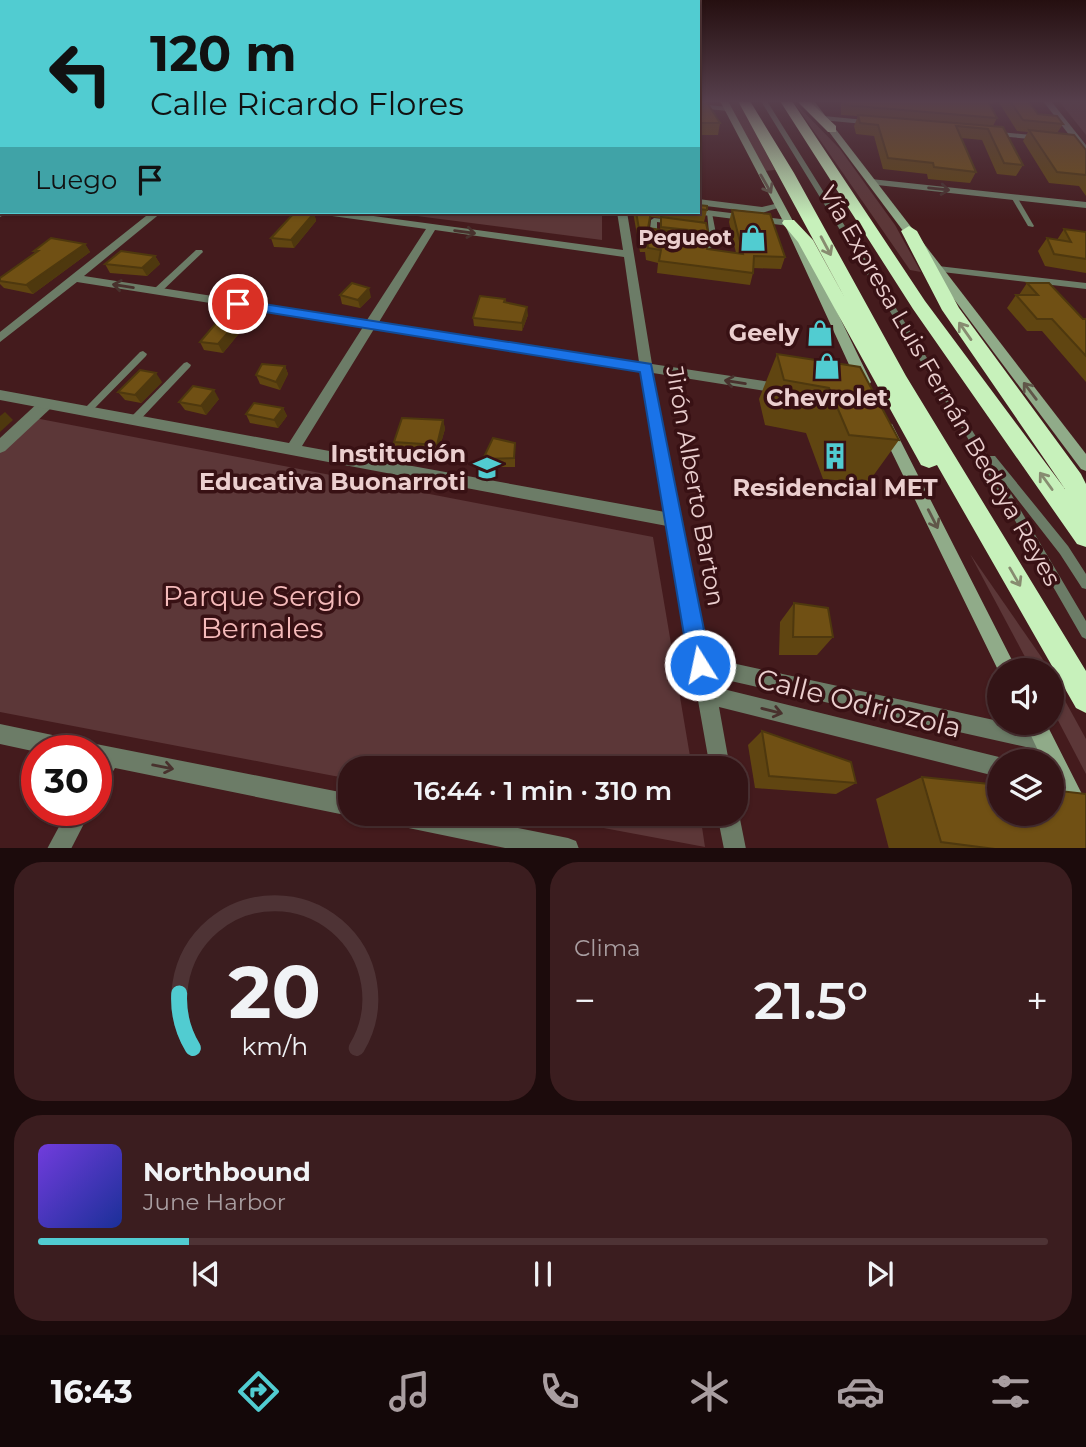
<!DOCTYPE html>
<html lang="es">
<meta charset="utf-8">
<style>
:root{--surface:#331416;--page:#3b1d1f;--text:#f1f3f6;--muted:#a99ea1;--line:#4e3335;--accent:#51ccd1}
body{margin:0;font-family:Montserrat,sans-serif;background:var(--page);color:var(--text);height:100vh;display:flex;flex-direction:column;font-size:26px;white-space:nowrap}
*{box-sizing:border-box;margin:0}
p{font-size:23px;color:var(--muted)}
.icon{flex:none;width:38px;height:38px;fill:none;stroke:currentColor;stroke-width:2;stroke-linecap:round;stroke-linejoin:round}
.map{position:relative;height:848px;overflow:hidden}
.drawer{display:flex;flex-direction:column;gap:14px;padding:14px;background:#1c0b0c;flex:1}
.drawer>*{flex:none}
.hud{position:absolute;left:0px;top:0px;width:700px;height:214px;box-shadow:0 2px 5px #0004,0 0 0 2px var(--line);background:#51ccd1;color:#111;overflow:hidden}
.tools{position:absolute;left:987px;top:658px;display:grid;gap:14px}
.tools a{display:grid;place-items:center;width:77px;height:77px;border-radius:50%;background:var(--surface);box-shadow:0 2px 5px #0004,0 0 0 2px var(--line);font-size:35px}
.speed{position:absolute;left:21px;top:735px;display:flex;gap:14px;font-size:35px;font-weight:700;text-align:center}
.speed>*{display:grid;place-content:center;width:91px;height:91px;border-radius:50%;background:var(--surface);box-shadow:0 2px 5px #0004,0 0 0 2px var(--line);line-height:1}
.speed .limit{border:10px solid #d22;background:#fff;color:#111}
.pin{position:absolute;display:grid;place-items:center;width:60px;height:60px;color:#fff;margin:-30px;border:4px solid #fff;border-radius:50%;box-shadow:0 2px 7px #0007}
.me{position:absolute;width:77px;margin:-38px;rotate:350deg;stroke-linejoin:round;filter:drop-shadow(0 0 5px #0008)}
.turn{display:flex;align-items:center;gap:24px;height:147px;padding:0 35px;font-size:32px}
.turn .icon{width:91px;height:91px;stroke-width:2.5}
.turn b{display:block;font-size:49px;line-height:60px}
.then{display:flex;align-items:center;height:66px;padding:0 35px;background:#0003;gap:14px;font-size:26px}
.big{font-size:52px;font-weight:600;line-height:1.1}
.drawer .widget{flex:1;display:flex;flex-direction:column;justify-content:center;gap:10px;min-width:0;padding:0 24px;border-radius:28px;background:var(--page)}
.drawer .dial{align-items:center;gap:0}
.dial svg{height:182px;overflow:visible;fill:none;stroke:var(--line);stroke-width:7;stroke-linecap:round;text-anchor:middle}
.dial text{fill:var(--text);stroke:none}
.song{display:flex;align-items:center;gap:21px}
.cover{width:84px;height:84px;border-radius:10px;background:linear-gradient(135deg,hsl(260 70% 55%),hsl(230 70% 35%))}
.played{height:7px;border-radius:4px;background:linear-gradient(90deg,var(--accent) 15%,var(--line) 15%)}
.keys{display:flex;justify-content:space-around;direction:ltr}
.heat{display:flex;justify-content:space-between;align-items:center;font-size:38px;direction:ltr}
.drawer .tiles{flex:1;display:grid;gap:14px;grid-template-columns:1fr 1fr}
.widget:last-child{grid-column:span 2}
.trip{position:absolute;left:338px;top:756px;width:410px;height:70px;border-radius:28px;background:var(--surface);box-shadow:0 2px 5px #0004,0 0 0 2px var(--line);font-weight:600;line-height:70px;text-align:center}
.dock{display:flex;height:112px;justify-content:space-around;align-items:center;background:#140809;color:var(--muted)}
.dock .icon{width:49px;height:49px}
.dock .on{color:var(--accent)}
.dock b{font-size:32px;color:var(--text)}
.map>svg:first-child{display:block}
.green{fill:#5c3738}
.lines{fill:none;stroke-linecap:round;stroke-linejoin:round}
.service{fill:#6c7c67;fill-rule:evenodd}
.pedestrian{fill:#6c7c67;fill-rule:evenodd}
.minor{fill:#6c7c67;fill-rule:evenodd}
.tertiary{fill:#6c7c67;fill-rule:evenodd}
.secondary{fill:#90ab89;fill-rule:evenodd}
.motorway{fill:#c7f1bb;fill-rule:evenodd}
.wall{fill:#604511;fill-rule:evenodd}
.shaded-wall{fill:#4e380e}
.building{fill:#705014;stroke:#4e380e;stroke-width:2}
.oneway{stroke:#605649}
.oneway2{stroke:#48312d}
.oneway3{stroke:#878c70}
.route{fill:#1a73e8;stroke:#114b97;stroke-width:2}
.labels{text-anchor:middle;stroke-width:7;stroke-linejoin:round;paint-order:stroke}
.far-poi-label{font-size:21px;font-weight:bold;fill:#ebcfcf;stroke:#381114;text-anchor:end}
.poi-label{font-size:24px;font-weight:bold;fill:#ebcfcf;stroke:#381114;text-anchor:end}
.street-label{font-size:24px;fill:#ebcfcf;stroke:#381114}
.near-park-label{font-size:28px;fill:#f5baba;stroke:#381114}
.near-street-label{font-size:28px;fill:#ebcfcf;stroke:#381114}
</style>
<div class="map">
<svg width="1086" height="849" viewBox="0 0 1086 849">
<rect width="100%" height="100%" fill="#441b1d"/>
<!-- green -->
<g class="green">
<path d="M728,101H739L775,170L764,171Z"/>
<path d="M793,101L840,149L895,225L921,272L910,270Z"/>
<path d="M1059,101H1086V135Z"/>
<path d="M386,212H602V240Z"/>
<path d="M35,418L653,537L692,768H350V779L0,712V452Z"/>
<path d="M970,554L1042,658L1048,670H1032Z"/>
<path d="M1052,677L1086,739V774L1052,709Z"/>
<path d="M529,814H700L705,847Z"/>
</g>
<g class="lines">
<!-- service -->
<g class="service">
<path d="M761,101H767L988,456H995L1068,546L1086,574V589L1082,588L1060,554L1004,482L1086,621V639L1082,637L967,437Z"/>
<path d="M1012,196L1017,197L1034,226L1033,227L1028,226L1011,197Z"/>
<path d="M707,212L712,213L718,244L708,249L692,247L691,245C697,241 704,246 710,243Z"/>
<path d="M654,218L672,220L675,222L672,224L657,222V239L653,241L649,239L651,220Z"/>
<path d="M196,250H202L203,252L160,293H154V289Z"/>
<path d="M143,351L147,354L146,356L90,413H84L82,411L84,409L140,352Z"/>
<path d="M187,362L191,365L190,367L137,423H131L129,420L131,417L184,363Z"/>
</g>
<!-- pedestrian -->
<g class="pedestrian">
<path d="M824,116L875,121L879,123L875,125L821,120L820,118Z"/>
<path d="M989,131L1042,136L1046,138L1042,140L986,135L985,133Z"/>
<path d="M46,399L53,404L51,408L5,451L0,453V438L41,400Z"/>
</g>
<!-- minor -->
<g class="minor">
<path d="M698,104L728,107L732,109L728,111L698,108Z"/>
<path d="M698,199L762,207L779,203L784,206L762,213L698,205Z"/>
<path d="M698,209L789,220L794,223L789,226L695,214L693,212H698Z"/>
<path d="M151,212H162L84,276L367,320L426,229L325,215L320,212H344L623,250L617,212H627L652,364L784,384L791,389L784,394L653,373L709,658L1044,731L1051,734L1054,741L1051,748L1044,751L713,677L715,687L999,757L1007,761H999V777L719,707L730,768H710L667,526L0,400V390L289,443L363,327L77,282L0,342V332ZM435,230L624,257L639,362L379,322ZM374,329L640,371L665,512L302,446Z"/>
<path d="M938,266L1086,283V289L934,271L933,269Z"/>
<path d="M0,724L81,741L89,746L96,744L350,794V814H355L350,816L115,768L103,788L96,791V751L37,752L0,744Z"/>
<path d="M735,806L739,814L746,849H724L717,814H735Z"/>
<path d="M68,810H91L71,849H47Z"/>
<path d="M383,814H448L568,838L576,841L579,849H510L394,825L386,822Z"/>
</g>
<!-- tertiary -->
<g class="tertiary">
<path d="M1043,101H1051L1086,145V154L1083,153Z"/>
<path d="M871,179L1086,202V208L868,184V180Z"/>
<path d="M2,191V197L0,198V192Z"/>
<path d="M0,210L9,212L0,217Z"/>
</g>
<!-- secondary -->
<g class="secondary">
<path d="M720,101H728L794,223L871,382L869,385H859L857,382L784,223Z"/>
<path d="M806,101H814L1086,454V471L1081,469Z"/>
<path d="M887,423L892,424L894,428L1017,670H999V672L880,428L882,424Z"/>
<path d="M1025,723H1046L1086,802V836L1078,833L1052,779V761H1043Z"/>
</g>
<!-- motorway -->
<g class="motorway">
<path d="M738,101H750L794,173L906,376L1086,671V713L1076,708L937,465L929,468L921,465L798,242L782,223L784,220H794L813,240L846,300Z"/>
<path d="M780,101H792L925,301L1065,489L942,310L901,231L909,226L917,231L959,308L1081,474L1086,484V547L1077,544L913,309Z"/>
<path d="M797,101H809L836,126V132H828Z"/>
</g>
</g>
<!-- wall -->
<g class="wall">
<path d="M698,101L720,123L718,135H698Z"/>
<path d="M841,101H997L990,105L997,118L993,126L1023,165L1016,176L997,174L982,140L961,138L976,172L970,183L928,179L927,174L883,169L874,136L856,134L854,126L858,116L841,115Z"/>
<path d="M998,101H1028L1038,114L1063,124L1057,133L1086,150V196L1079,186L1049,183L1023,141L1028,132L1017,131Z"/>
<path d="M698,205L707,210L704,222L685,220L708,232L707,249L736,253L729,222L732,210L785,257L781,269L753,268V273L750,285L657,273L658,263L646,260L645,252H640L633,212H698ZM650,217L661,218L660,230L649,228Z"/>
<path d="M314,213L316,221L294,248L274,247L271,238Z"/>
<path d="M1064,229L1086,232V273L1045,266L1038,251L1047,238L1057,240Z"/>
<path d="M85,244L90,252L33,294L4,288L0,284V278L35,253L34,251Z"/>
<path d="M155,256L160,264L147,276L110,273L105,264Z"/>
<path d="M1027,283L1083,319H1086V382L1042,331H1027L1007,308L1016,295H1019Z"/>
<path d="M340,295L371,297L360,308L342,304Z"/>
<path d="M505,299L506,302L528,315L522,331L474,326L473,318Z"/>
<path d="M250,320L223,353L204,350L200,342Z"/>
<path d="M777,354L860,367L899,440L868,483L823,479L806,433L765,425L759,399Z"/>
<path d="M285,366L288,374L280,390L260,384L256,375Z"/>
<path d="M162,382L141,403L125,400L118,392Z"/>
<path d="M219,399L206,415L185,410L179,402Z"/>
<path d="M283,408L287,416L278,428L250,423L246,414Z"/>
<path d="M443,420L445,429L438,453L396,450L394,442Z"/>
<path d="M515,443V467H484L483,459Z"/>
<path d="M794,603L833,637L817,655H779L780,622Z"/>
<path d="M762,731L856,783L836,794L755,788L748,745Z"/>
<path d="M922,777L1086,849H889L876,799Z"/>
</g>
<!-- shaded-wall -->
<g class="shaded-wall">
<path d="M2,147V182L0,183V148Z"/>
<path d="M314,213L316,221L294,248L291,240Z"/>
<path d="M85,244L90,252L33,294L26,285Z"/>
<path d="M155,256L160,264L147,276L142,268Z"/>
<path d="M369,288L371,297L360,308L358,300Z"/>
<path d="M527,307L528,315L522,331V323Z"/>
<path d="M246,312L250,320L223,353L218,344Z"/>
<path d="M285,366L288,374L280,390L276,382Z"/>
<path d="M156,373L162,382L141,403L135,395Z"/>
<path d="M214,390L219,399L206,415L201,406Z"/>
<path d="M283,408L287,416L278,428L274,420Z"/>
<path d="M5,412L13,420L0,432V416Z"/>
<path d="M443,420L445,429L438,453L437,445Z"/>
</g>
<!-- building -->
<g class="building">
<path d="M698,101H706L720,123H698Z"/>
<path d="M845,101H988L997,118L845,105Z"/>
<path d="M1010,101H1028L1038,114L1057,116L1063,124L1023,120Z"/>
<path d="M858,115L1003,127L1023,165L1004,163L988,129L956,126L976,172L934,167L933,163L888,158L878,125L860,123Z"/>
<path d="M1,123L2,147L0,148V124Z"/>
<path d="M1029,130L1074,135L1086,150V175L1057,172Z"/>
<path d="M698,205L707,206V210L698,209Z"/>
<path d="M732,210L770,214L785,257L754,256L753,273L659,261L661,250L648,248L647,239L641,240L636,212H651L648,228L709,237L707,249L743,254Z"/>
<path d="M295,212L314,213L291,240L271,238Z"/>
<path d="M661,217L706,223L708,232L661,227Z"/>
<path d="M1064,229L1086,232V259L1054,254L1047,238L1071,242Z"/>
<path d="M51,238L85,244L26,285L0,281V278L38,251H34Z"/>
<path d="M121,251L155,256L142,268L105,264Z"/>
<path d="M352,283L369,288L358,300L340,295Z"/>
<path d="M1027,283H1049L1083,319H1086V356L1052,319H1037L1016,295H1038Z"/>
<path d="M480,296L505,299L504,302L527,307L522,323L473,318Z"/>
<path d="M228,309L246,312L218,344L200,342Z"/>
<path d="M777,354L860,367L899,440L849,435L829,388L784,380Z"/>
<path d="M262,364L285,366L276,382L256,375Z"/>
<path d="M140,370L156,373L135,395L118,392Z"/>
<path d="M193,386L214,390L201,406L179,402Z"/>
<path d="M254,403L283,408L274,420L246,414Z"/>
<path d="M402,418L443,420L437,445L394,442Z"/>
<path d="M493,438L515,443L514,458L483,459Z"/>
<path d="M794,603L828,608L833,637H793Z"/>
<path d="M762,731L851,762L856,783L769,776Z"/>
<path d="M922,777L999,785V814H1052V790L1086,794V849H995L941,842Z"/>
</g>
<!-- one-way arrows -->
<defs><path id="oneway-shaft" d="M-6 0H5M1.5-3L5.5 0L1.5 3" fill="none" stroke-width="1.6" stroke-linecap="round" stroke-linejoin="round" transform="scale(1.75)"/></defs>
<g class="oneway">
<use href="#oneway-shaft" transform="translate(766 184) rotate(60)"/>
<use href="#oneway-shaft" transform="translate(1030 391) rotate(-127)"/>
<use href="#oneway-shaft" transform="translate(933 519) rotate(63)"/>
</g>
<g class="oneway2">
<use href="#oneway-shaft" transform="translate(939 189) rotate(6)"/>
<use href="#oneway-shaft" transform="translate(465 232) rotate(8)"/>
<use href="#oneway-shaft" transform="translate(123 286) rotate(-171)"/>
<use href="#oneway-shaft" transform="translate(735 382) rotate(-171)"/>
<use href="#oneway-shaft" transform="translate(772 711) rotate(14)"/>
<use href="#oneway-shaft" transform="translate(163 767) rotate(11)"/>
</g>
<g class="oneway3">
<use href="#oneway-shaft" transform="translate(826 246) rotate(62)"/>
<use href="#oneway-shaft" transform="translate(965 331) rotate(-125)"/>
<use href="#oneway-shaft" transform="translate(1046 481) rotate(-126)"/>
<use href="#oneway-shaft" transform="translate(1015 577) rotate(60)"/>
</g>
<!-- sky -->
<linearGradient id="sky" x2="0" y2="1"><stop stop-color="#250f10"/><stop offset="0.46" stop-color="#563f4c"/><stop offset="1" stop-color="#563f4c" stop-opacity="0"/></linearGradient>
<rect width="1086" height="220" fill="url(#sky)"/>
<!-- route -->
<path class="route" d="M238,300L651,364L711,665L708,673L700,676L693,673L689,665L640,372L233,307L231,304Z"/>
<!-- icons -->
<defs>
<symbol id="shop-bare" viewBox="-9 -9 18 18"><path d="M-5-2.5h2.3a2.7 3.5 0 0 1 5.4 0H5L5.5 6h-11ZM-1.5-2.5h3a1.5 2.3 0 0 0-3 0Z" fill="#51ccd1" stroke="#381114" stroke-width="2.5" paint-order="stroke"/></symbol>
<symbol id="building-bare" viewBox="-9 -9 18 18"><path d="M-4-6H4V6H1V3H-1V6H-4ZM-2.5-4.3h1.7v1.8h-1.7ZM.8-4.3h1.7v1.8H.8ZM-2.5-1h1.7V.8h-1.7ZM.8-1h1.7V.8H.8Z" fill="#51ccd1" stroke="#381114" stroke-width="2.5" paint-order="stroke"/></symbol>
<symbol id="school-bare" viewBox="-9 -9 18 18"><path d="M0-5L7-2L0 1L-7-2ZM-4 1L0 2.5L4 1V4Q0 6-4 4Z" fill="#51ccd1" stroke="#381114" stroke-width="2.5" paint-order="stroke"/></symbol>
</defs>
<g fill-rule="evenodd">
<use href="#shop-bare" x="734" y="219" width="38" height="38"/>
<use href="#shop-bare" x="801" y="314" width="38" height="38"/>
<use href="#shop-bare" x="808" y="347" width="38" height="38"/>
<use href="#building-bare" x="816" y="437" width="38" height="38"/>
<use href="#school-bare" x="468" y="449" width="38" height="38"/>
</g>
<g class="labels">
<!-- far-poi labels -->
<g class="far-poi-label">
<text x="732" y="245">Pegueot</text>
</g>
<!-- poi labels -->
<g class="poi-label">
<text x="799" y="341">Geely</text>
<text x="827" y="406" text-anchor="middle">Chevrolet</text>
<text x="466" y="462">Institución<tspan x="466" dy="28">Educativa Buonarroti</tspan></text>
<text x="835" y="496" text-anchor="middle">Residencial MET</text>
</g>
<!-- street labels -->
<g class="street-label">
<text transform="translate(940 386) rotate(60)" y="8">Vía Expresa Luis Fernán Bedoya Reyes</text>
<text transform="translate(695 486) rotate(80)" y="8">Jirón Alberto Barton</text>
</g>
<!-- near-park labels -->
<g class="near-park-label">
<text x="262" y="606">Parque Sergio<tspan x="262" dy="32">Bernales</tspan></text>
</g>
<!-- near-street labels -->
<g class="near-street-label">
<text transform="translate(859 703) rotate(14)" y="10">Calle Odriozola</text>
</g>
</g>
</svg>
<div class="tools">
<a><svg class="icon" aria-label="sound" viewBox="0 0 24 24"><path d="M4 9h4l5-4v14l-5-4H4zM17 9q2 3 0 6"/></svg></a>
<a><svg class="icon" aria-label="layers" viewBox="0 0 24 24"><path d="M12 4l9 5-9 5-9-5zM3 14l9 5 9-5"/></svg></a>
</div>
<div class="speed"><div class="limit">30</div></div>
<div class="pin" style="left:238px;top:304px;background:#d93025"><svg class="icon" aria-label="arrive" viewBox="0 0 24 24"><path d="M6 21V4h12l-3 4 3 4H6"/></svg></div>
<svg class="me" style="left:700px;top:665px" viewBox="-20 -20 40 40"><circle r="17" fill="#1a73e8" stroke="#fff" stroke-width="3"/><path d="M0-11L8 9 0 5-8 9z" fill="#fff"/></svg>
<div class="trip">16:44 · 1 min · 310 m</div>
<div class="hud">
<div class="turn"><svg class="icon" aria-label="left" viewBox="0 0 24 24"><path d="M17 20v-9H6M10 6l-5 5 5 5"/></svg><div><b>120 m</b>Calle Ricardo Flores</div></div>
<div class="then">Luego<svg class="icon" aria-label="arrive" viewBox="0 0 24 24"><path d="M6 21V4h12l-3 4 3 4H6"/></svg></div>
</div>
</div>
<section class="drawer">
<div class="tiles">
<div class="widget dial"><svg viewBox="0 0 100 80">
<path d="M14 69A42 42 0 1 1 86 69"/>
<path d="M14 69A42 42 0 0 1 8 45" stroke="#51ccd1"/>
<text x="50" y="56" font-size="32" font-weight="700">20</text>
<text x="50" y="72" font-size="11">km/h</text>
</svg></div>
<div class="widget"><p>Clima</p>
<div class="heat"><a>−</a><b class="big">21.5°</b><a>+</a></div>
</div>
<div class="widget">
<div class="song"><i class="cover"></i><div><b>Northbound</b><p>June Harbor</p></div></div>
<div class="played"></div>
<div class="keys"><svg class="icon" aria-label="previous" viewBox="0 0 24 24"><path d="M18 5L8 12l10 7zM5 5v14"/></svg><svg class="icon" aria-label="pause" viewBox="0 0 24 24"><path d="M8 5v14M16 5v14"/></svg><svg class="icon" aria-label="next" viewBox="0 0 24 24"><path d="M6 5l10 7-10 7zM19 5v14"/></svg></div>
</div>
</div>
</section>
<nav class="dock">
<b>16:43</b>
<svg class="icon on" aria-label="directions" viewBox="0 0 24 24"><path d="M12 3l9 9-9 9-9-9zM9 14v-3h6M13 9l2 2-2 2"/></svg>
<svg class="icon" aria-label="music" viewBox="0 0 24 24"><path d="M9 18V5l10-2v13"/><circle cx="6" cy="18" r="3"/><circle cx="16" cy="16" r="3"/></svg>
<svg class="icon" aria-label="phone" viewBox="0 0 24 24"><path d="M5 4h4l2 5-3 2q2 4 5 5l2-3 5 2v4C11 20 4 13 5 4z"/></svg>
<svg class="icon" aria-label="climate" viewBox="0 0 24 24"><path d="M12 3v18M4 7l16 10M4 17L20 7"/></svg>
<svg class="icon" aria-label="car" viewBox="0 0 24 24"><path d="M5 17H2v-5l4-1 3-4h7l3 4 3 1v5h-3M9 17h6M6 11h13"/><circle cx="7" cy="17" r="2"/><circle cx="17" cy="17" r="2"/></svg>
<svg class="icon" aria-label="filters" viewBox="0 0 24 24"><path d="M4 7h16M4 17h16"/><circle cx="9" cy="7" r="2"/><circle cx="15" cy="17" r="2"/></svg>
</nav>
